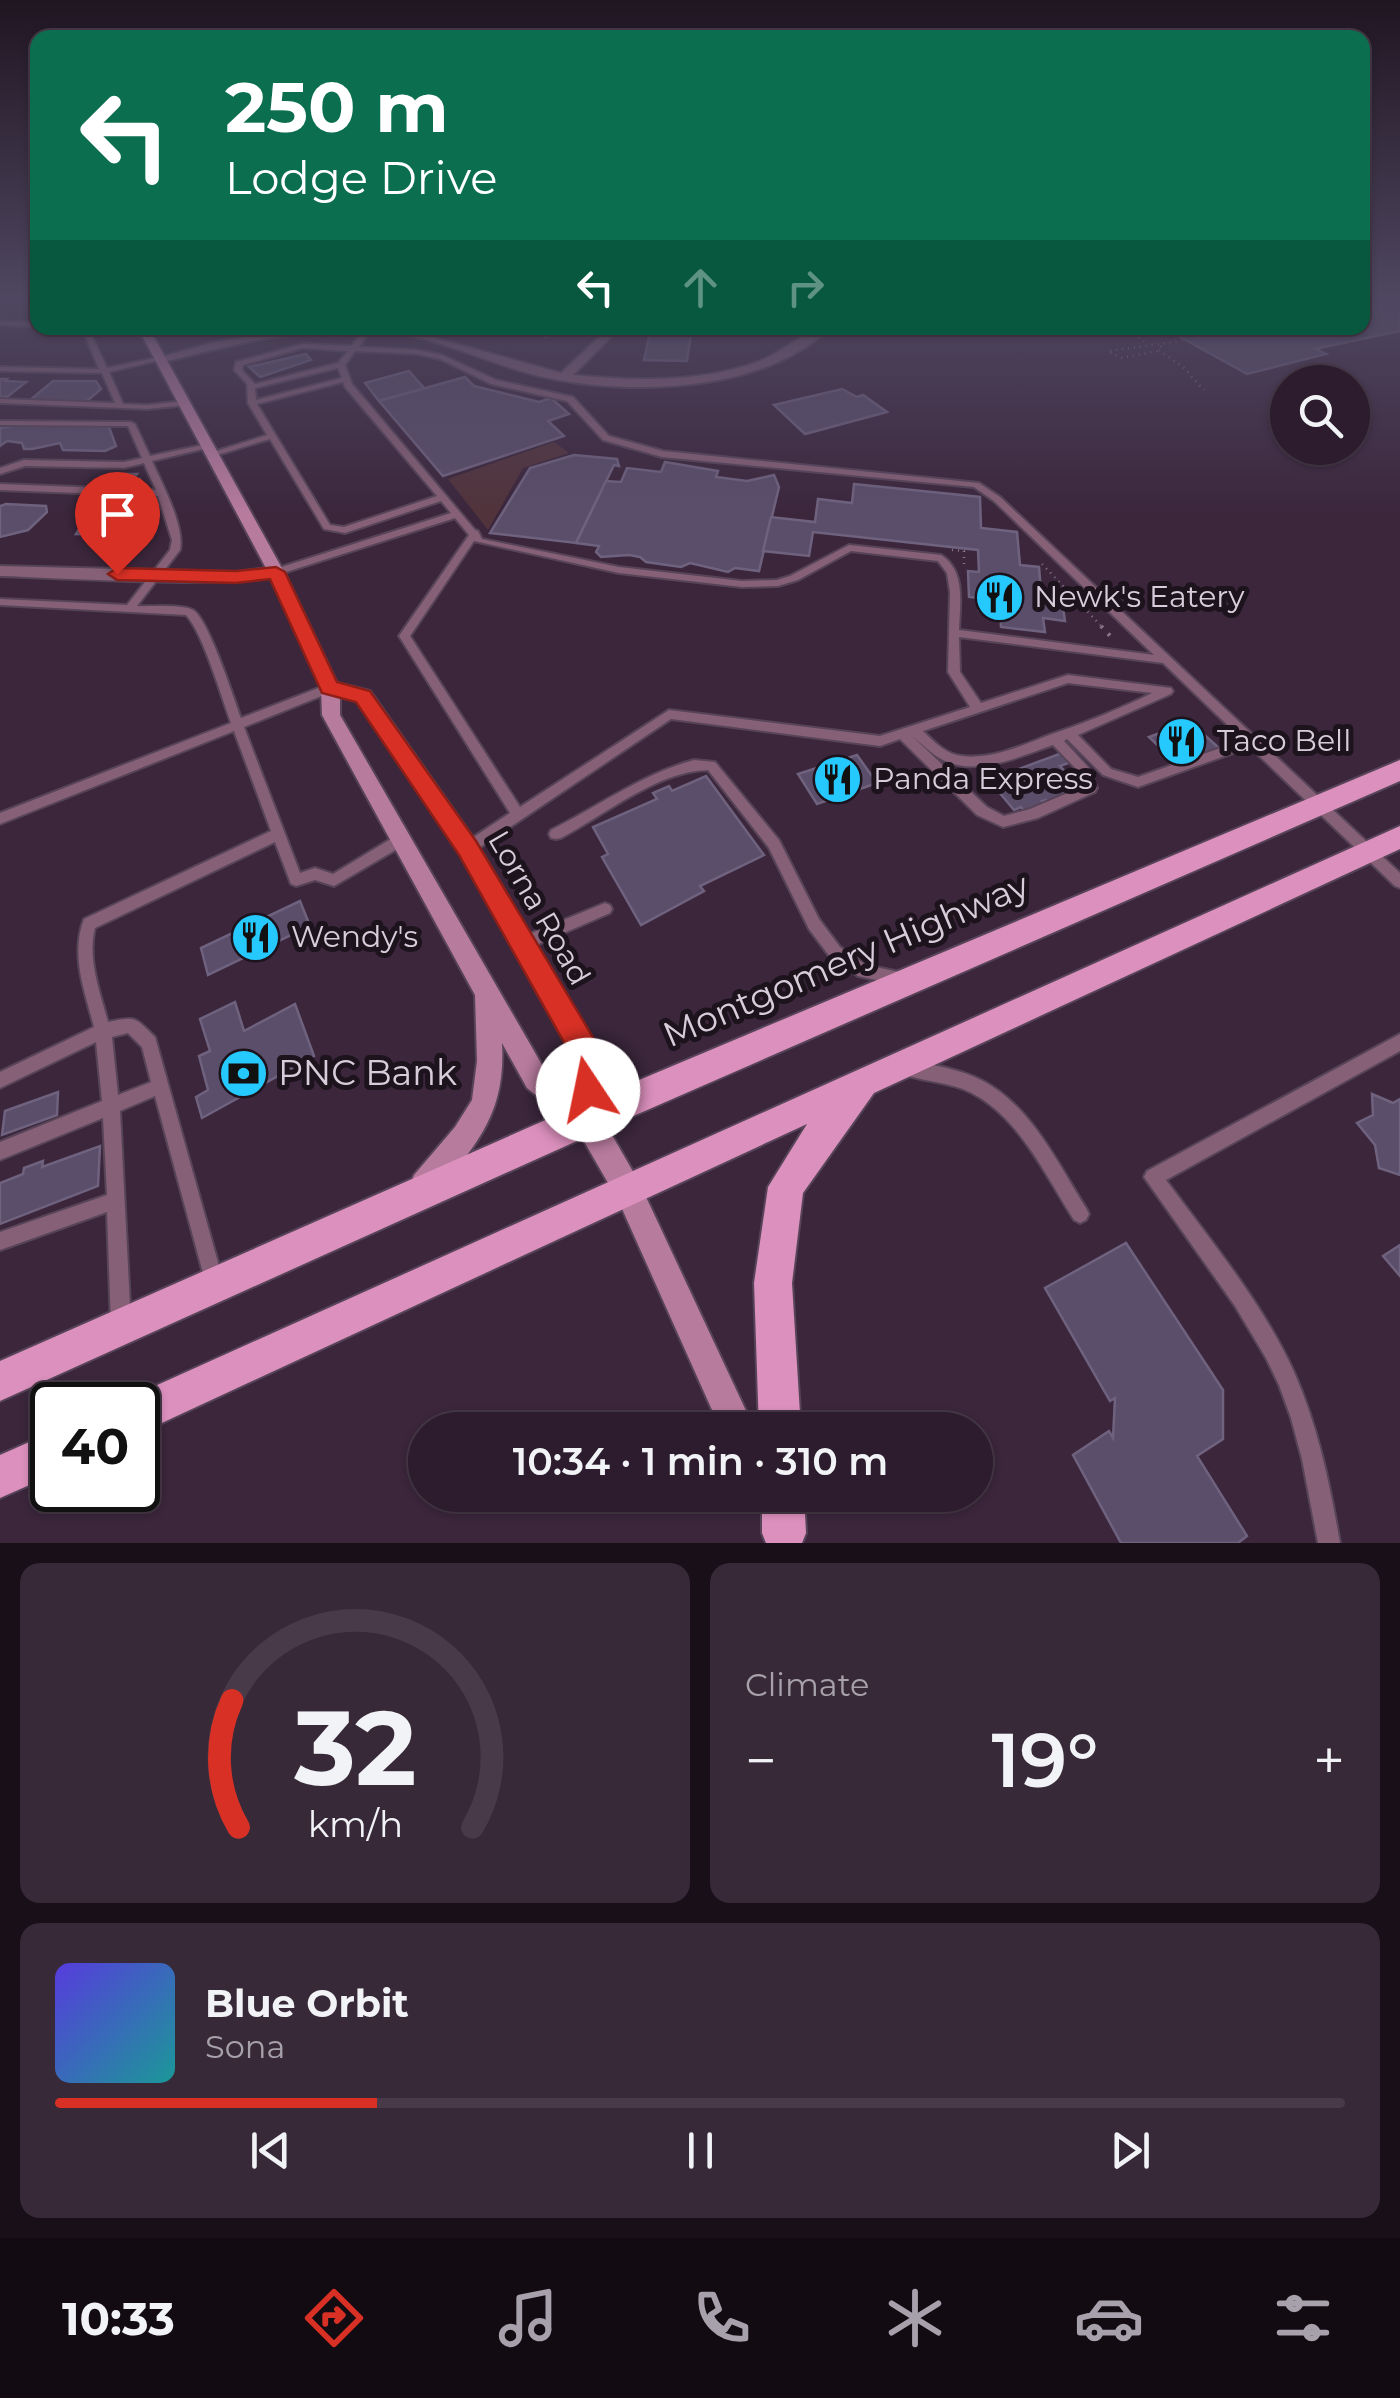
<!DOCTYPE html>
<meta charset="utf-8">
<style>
:root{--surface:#2c1c2d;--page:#382939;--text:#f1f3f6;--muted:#a6a1aa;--line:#483a49;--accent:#d93025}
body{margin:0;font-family:Montserrat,sans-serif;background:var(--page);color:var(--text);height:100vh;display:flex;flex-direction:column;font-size:38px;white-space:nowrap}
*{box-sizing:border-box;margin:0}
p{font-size:32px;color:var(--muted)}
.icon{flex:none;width:55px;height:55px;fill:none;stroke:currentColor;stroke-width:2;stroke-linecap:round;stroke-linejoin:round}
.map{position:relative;height:1543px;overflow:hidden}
.drawer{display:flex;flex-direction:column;gap:20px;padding:20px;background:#180f19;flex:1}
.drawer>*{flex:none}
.top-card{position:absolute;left:30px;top:30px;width:1340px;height:305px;border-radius:20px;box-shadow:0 2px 8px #0004,0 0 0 2px var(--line);background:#0b6e4f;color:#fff;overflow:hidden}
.tools{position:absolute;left:1270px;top:365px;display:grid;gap:20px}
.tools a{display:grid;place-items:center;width:100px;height:100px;border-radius:50%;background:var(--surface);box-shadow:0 2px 8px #0004,0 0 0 2px var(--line);font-size:50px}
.speed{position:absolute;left:30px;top:1382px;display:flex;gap:20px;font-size:50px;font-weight:700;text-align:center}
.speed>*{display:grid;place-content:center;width:130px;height:130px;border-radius:50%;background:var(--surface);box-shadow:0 2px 8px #0004,0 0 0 2px var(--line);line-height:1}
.speed .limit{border:5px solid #111;border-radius:15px;background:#fff;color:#111}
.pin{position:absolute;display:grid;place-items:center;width:85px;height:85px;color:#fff;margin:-102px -42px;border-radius:50% 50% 50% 0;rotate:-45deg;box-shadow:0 0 10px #0007}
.pin .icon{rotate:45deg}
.me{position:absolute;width:110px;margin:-55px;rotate:349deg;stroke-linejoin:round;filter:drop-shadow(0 0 8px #0008)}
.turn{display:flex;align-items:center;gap:35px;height:210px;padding:0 30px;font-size:45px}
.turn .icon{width:130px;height:130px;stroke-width:2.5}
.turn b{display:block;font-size:70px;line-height:85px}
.lanes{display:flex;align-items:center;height:95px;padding:0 30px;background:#0003;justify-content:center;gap:50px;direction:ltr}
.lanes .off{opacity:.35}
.big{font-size:75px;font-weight:600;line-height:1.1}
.drawer .widget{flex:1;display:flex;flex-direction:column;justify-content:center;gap:15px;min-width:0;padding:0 35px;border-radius:20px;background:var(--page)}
.drawer .dial{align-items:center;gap:0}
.dial svg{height:260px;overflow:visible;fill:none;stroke:var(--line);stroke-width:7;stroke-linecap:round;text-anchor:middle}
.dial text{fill:var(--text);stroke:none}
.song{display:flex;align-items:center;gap:30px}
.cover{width:120px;height:120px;border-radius:15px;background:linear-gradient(135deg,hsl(250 70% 55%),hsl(180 70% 35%))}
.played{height:10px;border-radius:5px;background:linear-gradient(90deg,var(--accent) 25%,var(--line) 25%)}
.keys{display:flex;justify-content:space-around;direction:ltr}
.heat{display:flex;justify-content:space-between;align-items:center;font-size:55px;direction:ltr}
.drawer .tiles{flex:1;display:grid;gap:20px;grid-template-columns:1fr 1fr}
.widget:last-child{grid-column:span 2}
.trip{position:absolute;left:408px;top:1412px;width:585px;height:100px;border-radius:50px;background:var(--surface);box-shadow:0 2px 8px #0004,0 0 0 2px var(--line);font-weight:600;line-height:100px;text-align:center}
.tab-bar{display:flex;height:160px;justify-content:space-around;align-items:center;background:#120b12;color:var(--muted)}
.tab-bar .icon{width:70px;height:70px}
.tab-bar .selected{color:var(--accent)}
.tab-bar b{font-size:45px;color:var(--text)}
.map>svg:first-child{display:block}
.green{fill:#51333b}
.building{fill:#5a4e6a;stroke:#6f627f;stroke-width:2.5}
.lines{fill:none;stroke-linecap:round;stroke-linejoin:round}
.lane-casing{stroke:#574458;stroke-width:4}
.street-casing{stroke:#574458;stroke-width:4}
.secondary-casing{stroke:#574458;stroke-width:4}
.primary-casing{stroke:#574458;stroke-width:4}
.path-far1{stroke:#877688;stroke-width:2.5;stroke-dasharray:1 5;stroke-linecap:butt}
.path{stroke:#877688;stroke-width:4;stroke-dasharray:2.5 8;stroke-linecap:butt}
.lane{fill:#866076;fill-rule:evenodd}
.street{fill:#866076;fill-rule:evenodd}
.secondary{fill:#b77b9e;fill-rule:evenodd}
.primary{fill:#dc90bd;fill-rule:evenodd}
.route{fill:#d93025;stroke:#8d1f18;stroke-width:2.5}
.labels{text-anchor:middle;stroke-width:10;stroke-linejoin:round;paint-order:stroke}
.poi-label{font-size:30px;fill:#d9ccda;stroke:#1c131d;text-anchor:start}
.street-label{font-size:30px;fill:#d9ccda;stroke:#1c131d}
.near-street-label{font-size:35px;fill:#d9ccda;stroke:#1c131d}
.near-poi-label{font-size:35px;fill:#d9ccda;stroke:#1c131d;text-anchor:start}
</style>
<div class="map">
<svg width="1400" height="1543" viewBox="0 0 1400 1543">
<rect width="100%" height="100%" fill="#3b263c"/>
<!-- green -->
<path class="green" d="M554,442L569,453L523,468L488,530L448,479Z"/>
<!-- building -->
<g class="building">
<path d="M1362,298H1400V331L1315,349L1326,354L1247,374L1164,328H1362Z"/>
<path d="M521,328H562L547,337L518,331Z"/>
<path d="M651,328H692L687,361L644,360Z"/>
<path d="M722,328H763V333L721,332Z"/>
<path d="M306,354L311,360L260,377L249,367Z"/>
<path d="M409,371L425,389L379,401L365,383Z"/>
<path d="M465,377L474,386L539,402L551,398L569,414L548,421L564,436L443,476L379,401Z"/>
<path d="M0,379H7L5,381L26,382L7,397H0Z"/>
<path d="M53,381H96L101,389L87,401H29Z"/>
<path d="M842,389L857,397L863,395L887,412L805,434L774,405Z"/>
<path d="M23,424L109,427L116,446L105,451L63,450L60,443L32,449H24L22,443L7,441L0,446V428Z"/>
<path d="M574,455L617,459L619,466L614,465L576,543L490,533L530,468Z"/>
<path d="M665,462L718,471L716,477L747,481L774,475L779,487L759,571L735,568L728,572L690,563L681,567L646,562L640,557L629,555L601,557L596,552L599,546L576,543L606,481L621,482L627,468L661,472Z"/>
<path d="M113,474H137L133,479H139L131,488L101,487Z"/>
<path d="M854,484L980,497L981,528L1017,532L1020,565L1039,567L1041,591L1061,594L1065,621L1043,618L1045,632L1001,627L1000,612L979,610L978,598L969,597L968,571L979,572L978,550L813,532L809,556L763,551L771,517L815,522L818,499L852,503Z"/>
<path d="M6,504L46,506L47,512L28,530L0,537V506Z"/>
<path d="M89,514L158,517L141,536L76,534Z"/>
<path d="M1190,722L1219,748L1176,763L1149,737Z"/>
<path d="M1062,753L1071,762L1060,766L1083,791L1049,804L1046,800L1042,801L1044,804L1025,812L1021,807L1014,810L989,780Z"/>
<path d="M857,755L877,783L817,804L798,774Z"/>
<path d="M706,776L764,855L700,886L704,891L641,925L602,857L608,854L593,827L657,799L653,793L669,786L672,791Z"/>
<path d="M300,901L310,926L208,975L201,948Z"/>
<path d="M235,1002L244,1031L295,1004L314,1056L202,1118L196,1097L208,1090L199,1056L210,1051L200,1019Z"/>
<path d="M58,1092L57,1115L2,1135L5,1111Z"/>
<path d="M1372,1094L1393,1103L1400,1099V1175L1379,1168L1375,1145L1357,1123L1373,1115Z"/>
<path d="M100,1146L98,1186L0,1224V1183L23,1174L24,1168L43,1161L42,1167Z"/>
<path d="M1126,1243L1223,1390V1439L1197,1456L1247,1536L1238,1543H1121L1073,1455L1109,1431L1113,1438L1115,1398L1110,1401L1045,1288Z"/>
<path d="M1400,1245V1276L1383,1256Z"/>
</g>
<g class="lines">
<defs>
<g id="lane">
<path d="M0,321L38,323V327L0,325Z"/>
<path d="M82,328H88L107,368L160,357L164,359L109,372L123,404L147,405L184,401L188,403L187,405L147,409L0,403V399L115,403L102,373L0,371V367L99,369Z"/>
<path d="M366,328H372L359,347L417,350L442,355L496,380L573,397L609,436L663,451L979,483L1000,497L1400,873V888L1395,886L1250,747L1138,787L1103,775L1067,739L1064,741L1089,768L1097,788L1095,792L1038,818L1003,827L977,815L900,739L880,746L671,719L473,852L468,854L463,852L461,848L463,844L510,813L399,636L469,535L455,518L280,574H272V570L451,513L441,501L345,533L324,529L270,439L214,456L210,453L267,435L248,403L247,384L234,370L236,362L303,344L351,346ZM303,348L348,351L338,363L255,384L242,370L243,365ZM355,351L417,354L440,359L491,384L567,401L603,440L662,457L974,487L994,501L1154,655L959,630C960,603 966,571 941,555L849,545L790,576L777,580L742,581L619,567L482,539L478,531L475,530L352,384L345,365ZM338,368L342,378L256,400L255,388ZM343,382L345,387L437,496L344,527L330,525L257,404ZM474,541L619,573L742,587L778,586L798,580L851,551L938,561L947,573L950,592L948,672L970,707L880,736L669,710L520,807L410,636ZM959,637L1163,663L1243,740L1138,777L1111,769L1078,735L1171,694L1173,691L1171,688L1068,675L981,703L960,672ZM1068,683L1152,693C1120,709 1084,723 1052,734C1025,744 993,760 962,756C947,755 934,742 923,731ZM911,735C921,743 931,754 943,760C976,777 1021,756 1053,745L1080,773L1084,786L1030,809L1004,816L987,807Z"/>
<path d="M0,421L131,422L135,424L150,456L212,443V447L152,461C162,484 185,526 180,550L137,606C151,607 181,604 193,610C208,618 234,699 241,718L326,685H334L336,688L334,691L244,727L300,873L315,868L333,874L394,837L399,835L404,837L406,841L404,845L334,886L315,880L296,886L291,884L275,842L95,928C87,959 100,992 108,1022C137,1016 134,1017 155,1037L224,1284L222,1291L215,1293L208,1291L206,1284L155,1096L120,1111L131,1325L128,1332L121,1335L114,1332L111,1325L107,1212L0,1250V1232L107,1195L103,1118L0,1160V1142L102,1101L96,1042L0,1088V1072L94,1027C85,992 70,955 84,919L271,831L234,731L0,824V813L231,723C221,696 203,633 186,615L0,605V599L127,605L170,550L172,540L158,496L0,490V484L156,490L144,463L124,468L25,466L0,474V468L24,460L124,462L142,458L128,426L0,425ZM128,1033L142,1047L151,1082L118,1095L112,1037Z"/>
<path d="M694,760L715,762L779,840L819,919L840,947L866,965L909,974L912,979L909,984L904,986L858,976L830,957L809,929L769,848L708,770C657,771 605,815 561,838L556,839L551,838L549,834L551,830C599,806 642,774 694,760Z"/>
<path d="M605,903L610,905L612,909L610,913L527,949L522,951L517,949L515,944L517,939Z"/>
<path d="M1400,1034V1051L1166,1180C1211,1241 1262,1302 1294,1372C1318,1426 1330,1485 1340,1543H1318L1302,1459L1291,1418L1279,1385L1266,1358L1235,1306L1144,1177L1147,1171Z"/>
<path d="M908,1060C934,1065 960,1069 983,1081C1032,1107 1058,1164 1086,1208L1089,1214L1086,1220L1080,1223L1074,1220C1045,1175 1017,1111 963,1089C944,1082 922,1081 902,1074L900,1068L902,1062Z"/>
</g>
<g id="street">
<path d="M399,328L561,373L609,328H620L573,375C635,381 701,383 760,361C781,353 810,327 830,328C761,394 627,396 539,376C490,364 444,340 393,333C315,323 235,344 160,363L154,359L212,343L291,329Z"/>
<path d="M0,566L236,572L276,567L284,572C260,591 45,577 0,576Z"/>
</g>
<path id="secondary" d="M138,328H149L284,572L337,683L370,691L476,842L598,1051L602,1060L601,1116L639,1182L755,1430H721L619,1202L577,1129L527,1088L502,1043C506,1113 477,1145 434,1195L424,1199L414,1195L410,1185L414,1175L455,1127L472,1100L477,1061L475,995L322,715L321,688L268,572ZM340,697L357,701L460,854L576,1062L575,1093L545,1070L340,715Z"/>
<g id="primary">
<path d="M1400,760V781L599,1131L0,1401V1361L575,1107Z"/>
<path d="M1400,826V849L874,1093L803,1193L792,1283L801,1430H759L754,1283L768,1187L807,1124L138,1434V1405H121L124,1400Z"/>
<path d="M52,1432V1475L0,1498V1455Z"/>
<path d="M762,1495H804L806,1533L802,1543H766L762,1533Z"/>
</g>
</defs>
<!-- lane casing -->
<use href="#lane" class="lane-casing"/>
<!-- street casing -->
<use href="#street" class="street-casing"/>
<!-- secondary casing -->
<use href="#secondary" class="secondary-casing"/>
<!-- primary casing -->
<use href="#primary" class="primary-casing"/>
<!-- path-far1 -->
<g class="path-far1">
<path d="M1123,328L1147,343"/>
<path d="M1161,346L1157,351L1121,358L1108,351L1187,340"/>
<path d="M1159,350L1183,367L1204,390"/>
<path d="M952,550L964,551V565"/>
<path d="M1042,564L1104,629"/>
</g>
<!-- path -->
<path class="path" d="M1101,626L1114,640"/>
<!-- lane -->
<use href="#lane" class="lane"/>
<!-- street -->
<use href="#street" class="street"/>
<!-- secondary -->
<use href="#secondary" class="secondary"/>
<!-- primary -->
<use href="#primary" class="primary"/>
</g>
<!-- sky -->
<linearGradient id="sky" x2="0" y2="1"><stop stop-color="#201521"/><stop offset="0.58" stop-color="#4f4761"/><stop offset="1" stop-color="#4f4761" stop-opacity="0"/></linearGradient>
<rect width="1400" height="514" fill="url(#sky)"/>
<!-- route -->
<path class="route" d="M276,567L285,572L337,682L370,691L476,841L600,1049C606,1065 605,1084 599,1100L588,1104L578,1100L573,1090L575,1062L459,855L356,702L322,693L270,579L236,583L117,580L108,574L117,568L236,571Z"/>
<!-- icons -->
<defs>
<symbol id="restaurant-disc" viewBox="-11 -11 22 22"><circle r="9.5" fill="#25c9fe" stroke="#1c131d"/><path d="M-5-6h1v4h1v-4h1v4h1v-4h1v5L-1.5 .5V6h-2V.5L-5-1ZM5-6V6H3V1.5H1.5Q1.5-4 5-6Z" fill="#111"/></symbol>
<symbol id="bank-disc" viewBox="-11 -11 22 22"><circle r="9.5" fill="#25c9fe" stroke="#1c131d"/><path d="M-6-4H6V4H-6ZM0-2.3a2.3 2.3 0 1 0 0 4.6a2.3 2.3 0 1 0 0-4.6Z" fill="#111"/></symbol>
</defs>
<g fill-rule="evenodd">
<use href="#restaurant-disc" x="972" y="570" width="55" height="55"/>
<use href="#restaurant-disc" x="1154" y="714" width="55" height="55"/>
<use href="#restaurant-disc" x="810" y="752" width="55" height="55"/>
<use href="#restaurant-disc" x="228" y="910" width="55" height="55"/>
<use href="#bank-disc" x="216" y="1046" width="55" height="55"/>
</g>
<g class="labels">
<!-- poi labels -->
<g class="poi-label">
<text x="1034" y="607">Newk's Eatery</text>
<text x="1217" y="751">Taco Bell</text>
<text x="873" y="789">Panda Express</text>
<text x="291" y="947">Wendy's</text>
</g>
<!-- street labels -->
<g class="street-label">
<text transform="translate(539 908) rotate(60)" y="10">Lorna Road</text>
</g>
<!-- near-street labels -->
<g class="near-street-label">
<text transform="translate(846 960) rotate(-23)" y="12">Montgomery Highway</text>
</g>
<!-- near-poi labels -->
<g class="near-poi-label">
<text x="278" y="1085">PNC Bank</text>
</g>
</g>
</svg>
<div class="tools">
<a><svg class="icon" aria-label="search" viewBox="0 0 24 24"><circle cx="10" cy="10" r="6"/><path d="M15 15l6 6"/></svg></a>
</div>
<div class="speed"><div class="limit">40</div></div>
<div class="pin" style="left:117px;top:574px;background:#d93025"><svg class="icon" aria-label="arrive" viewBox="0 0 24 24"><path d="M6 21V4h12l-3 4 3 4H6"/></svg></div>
<svg class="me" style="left:588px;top:1090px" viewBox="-20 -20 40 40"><circle r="19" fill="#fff"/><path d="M0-13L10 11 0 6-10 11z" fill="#d93025"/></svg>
<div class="trip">10:34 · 1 min · 310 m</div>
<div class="top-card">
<div class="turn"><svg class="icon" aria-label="left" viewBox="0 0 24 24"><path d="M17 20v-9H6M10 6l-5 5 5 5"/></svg><div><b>250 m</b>Lodge Drive</div></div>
<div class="lanes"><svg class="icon" aria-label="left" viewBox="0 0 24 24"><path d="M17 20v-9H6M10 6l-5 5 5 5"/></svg><svg class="icon off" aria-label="ahead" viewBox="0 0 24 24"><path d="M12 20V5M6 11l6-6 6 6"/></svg><svg class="icon off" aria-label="right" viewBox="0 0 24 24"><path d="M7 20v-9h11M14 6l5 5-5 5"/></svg></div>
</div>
</div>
<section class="drawer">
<div class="tiles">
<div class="widget dial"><svg viewBox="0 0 100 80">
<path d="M14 69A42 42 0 1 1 86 69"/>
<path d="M14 69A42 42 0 0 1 12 30" stroke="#d93025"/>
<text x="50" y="56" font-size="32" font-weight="700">32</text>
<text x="50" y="72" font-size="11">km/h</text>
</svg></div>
<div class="widget"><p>Climate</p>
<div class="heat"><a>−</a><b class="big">19°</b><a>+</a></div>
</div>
<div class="widget">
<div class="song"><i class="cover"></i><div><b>Blue Orbit</b><p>Sona</p></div></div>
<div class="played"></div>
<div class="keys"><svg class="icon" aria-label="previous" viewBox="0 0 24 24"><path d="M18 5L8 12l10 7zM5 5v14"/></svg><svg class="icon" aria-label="pause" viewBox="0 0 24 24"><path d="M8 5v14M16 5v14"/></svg><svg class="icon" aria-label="next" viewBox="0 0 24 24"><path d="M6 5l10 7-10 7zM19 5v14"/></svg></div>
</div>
</div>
</section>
<nav class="tab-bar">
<b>10:33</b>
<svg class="icon selected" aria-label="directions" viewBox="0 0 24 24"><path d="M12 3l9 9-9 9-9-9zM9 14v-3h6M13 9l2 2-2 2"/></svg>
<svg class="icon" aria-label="music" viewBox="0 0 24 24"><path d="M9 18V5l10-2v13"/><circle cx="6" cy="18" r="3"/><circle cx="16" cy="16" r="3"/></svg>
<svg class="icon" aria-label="phone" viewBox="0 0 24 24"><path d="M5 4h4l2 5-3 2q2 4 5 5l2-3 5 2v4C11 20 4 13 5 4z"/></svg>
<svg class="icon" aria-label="climate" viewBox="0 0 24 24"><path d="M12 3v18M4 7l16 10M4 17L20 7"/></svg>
<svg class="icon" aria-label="car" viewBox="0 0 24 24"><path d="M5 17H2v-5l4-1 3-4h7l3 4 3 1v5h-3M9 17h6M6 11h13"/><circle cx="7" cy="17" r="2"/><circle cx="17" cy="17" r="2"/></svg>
<svg class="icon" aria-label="filters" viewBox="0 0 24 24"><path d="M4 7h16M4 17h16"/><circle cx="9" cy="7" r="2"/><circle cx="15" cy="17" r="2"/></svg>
</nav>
